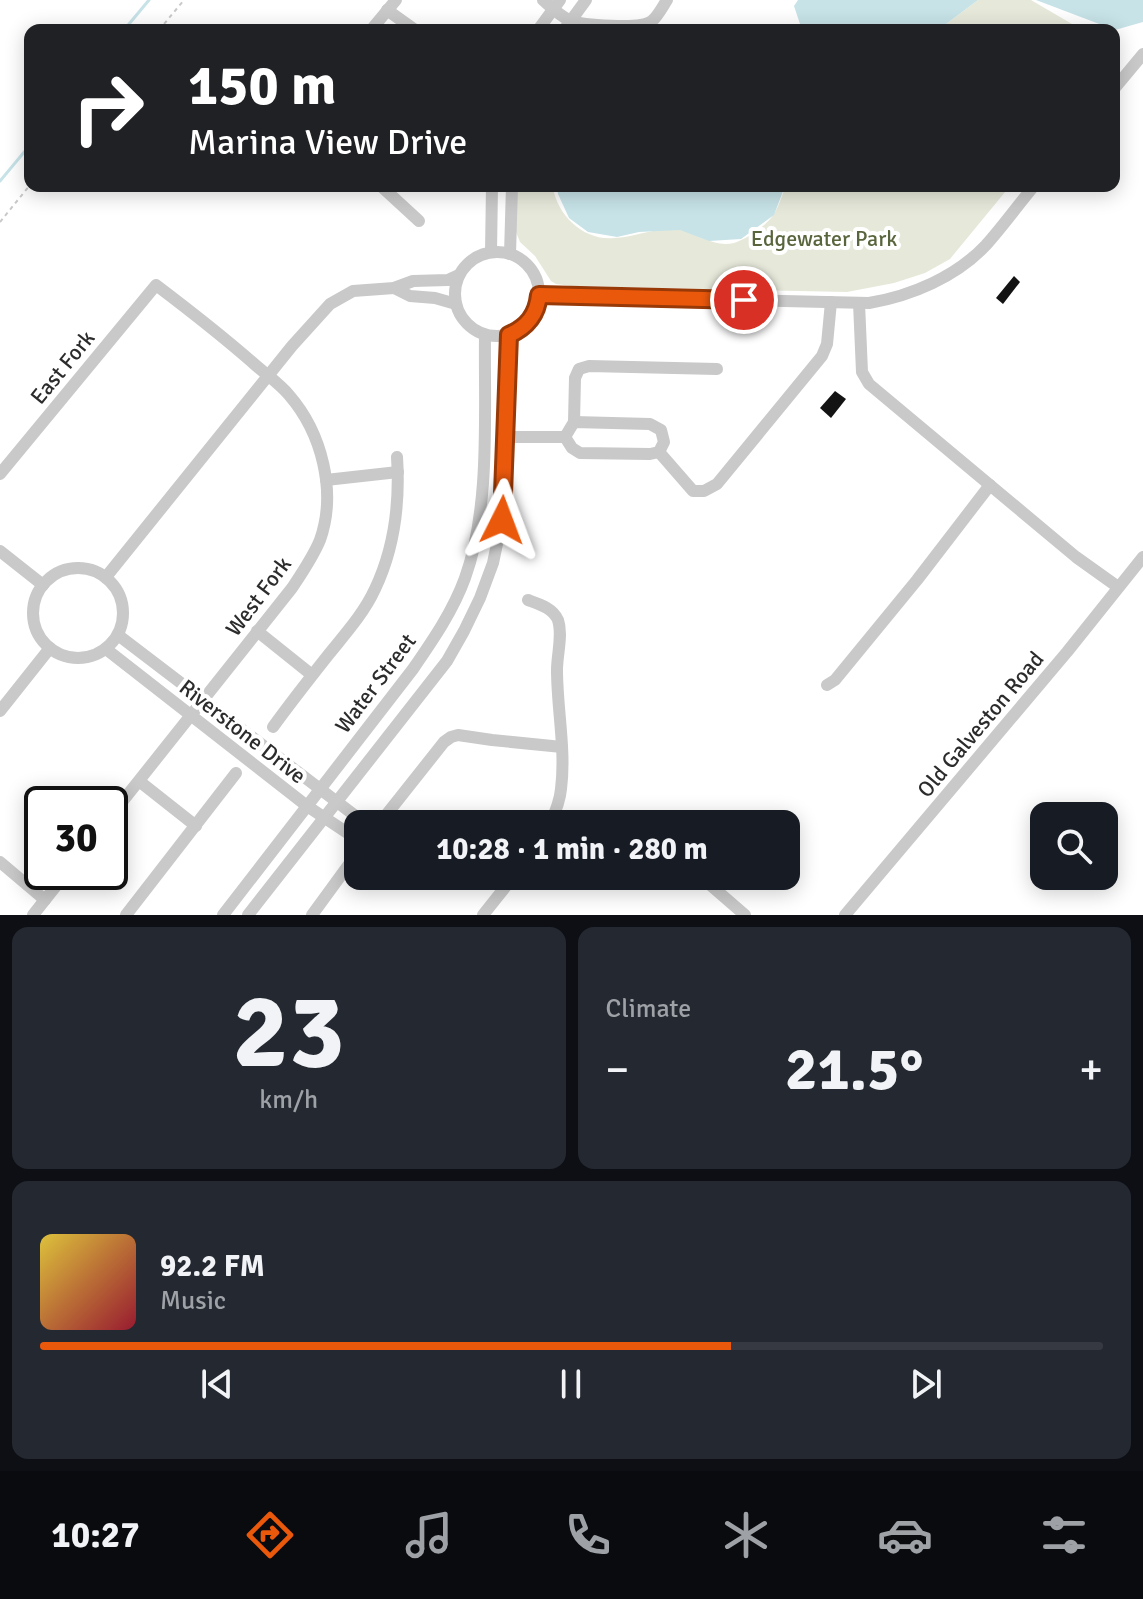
<!DOCTYPE html>
<meta charset="utf-8">
<style>
:root{--surface:#171b24;--page:#242831;--text:#f1f3f6;--muted:#9ea1a6;--line:#363941;--accent:#ea580c}
body{margin:0;font-family:Signika,sans-serif;background:var(--page);color:var(--text);height:100vh;display:flex;flex-direction:column;font-size:30px;white-space:nowrap}
*{box-sizing:border-box;margin:0}
p{font-size:26px;color:var(--muted)}
.icon{flex:none;width:44px;height:44px;fill:none;stroke:currentColor;stroke-width:2;stroke-linecap:round;stroke-linejoin:round}
.map{position:relative;height:915px;overflow:hidden}
.panel{display:flex;flex-direction:column;gap:12px;padding:12px;background:#0d0f14;flex:1}
.panel>*{flex:none}
.banner{position:absolute;left:24px;top:24px;width:1096px;height:168px;border-radius:16px;box-shadow:0 4px 20px #0003;background:#202124;color:#fff;overflow:hidden}
.fabs{position:absolute;left:1030px;top:802px;display:grid;gap:16px}
.fabs a{display:grid;place-items:center;width:88px;height:88px;border-radius:16px;background:var(--surface);box-shadow:0 4px 20px #0003;font-size:40px}
.speed{position:absolute;left:24px;top:786px;display:flex;gap:16px;font-size:40px;font-weight:700;text-align:center}
.speed>*{display:grid;place-content:center;width:104px;height:104px;border-radius:50%;background:var(--surface);box-shadow:0 4px 20px #0003;line-height:1}
.speed .limit{border:4px solid #111;border-radius:12px;background:#fff;color:#111}
.pin{position:absolute;display:grid;place-items:center;width:68px;height:68px;color:#fff;margin:-34px;border:4px solid #fff;border-radius:50%;box-shadow:0 2px 8px #0007}
.me{position:absolute;width:88px;margin:-44px;rotate:3deg;stroke-linejoin:round;filter:drop-shadow(0 0 6px #0008)}
.turn{display:flex;align-items:center;gap:28px;height:168px;padding:0 32px;font-size:36px}
.turn .icon{width:104px;height:104px;stroke-width:2.5}
.turn b{display:block;font-size:56px;line-height:68px}
.big{font-size:60px;font-weight:800;line-height:1.1}
.panel .tile{flex:1;display:flex;flex-direction:column;justify-content:center;gap:12px;min-width:0;padding:0 28px;border-radius:16px;background:var(--page)}
.panel .dial{align-items:center;gap:0}
.dial b{font-size:104px;line-height:1}
.song{display:flex;align-items:center;gap:24px}
.cover{width:96px;height:96px;border-radius:12px;background:linear-gradient(135deg,hsl(50 70% 55%),hsl(350 70% 35%))}
.played{height:8px;border-radius:4px;background:linear-gradient(90deg,var(--accent) 65%,var(--line) 65%)}
.keys{display:flex;justify-content:space-around;direction:ltr}
.heat{display:flex;justify-content:space-between;align-items:center;font-size:44px;direction:ltr}
.panel .tiles{flex:1;display:grid;gap:12px;grid-template-columns:1fr 1fr}
.tile:last-child{grid-column:span 2}
.trip{position:absolute;left:344px;top:810px;width:456px;height:80px;border-radius:16px;background:var(--surface);box-shadow:0 4px 20px #0003;font-weight:800;line-height:80px;text-align:center}
.tab-bar{display:flex;height:128px;justify-content:space-around;align-items:center;background:#090b0e;color:var(--muted)}
.tab-bar .icon{width:56px;height:56px}
.tab-bar .active{color:var(--accent)}
.tab-bar b{font-size:36px;color:var(--text)}
.map>svg:first-child{display:block}
.green{fill:#e6e9da}
.water{fill:#c7e3e8}
.lines{fill:none;stroke-linecap:round;stroke-linejoin:round}
.stream{stroke:#c7e3e8;stroke-width:3}
.building{fill:#131313}
.path{stroke:#c9c9c9;stroke-width:2;stroke-dasharray:4 4;stroke-linecap:butt}
.minor{stroke:#c9c9c9;stroke-width:12}
.route-casing{stroke:#983908;stroke-width:20}
.route{stroke:#ea580c;stroke-width:14}
.labels{text-anchor:middle;stroke-width:8;stroke-linejoin:round;paint-order:stroke}
.park-label{font-size:22px;fill:#59653d;stroke:#fff}
.street-label{font-size:22px;fill:#2c2c2c;stroke:#fff}
</style>
<div class="map">
<svg width="1143" height="915" viewBox="0 0 1143 915">
<rect width="100%" height="100%" fill="#fff"/>
<!-- green -->
<g class="green">
<path d="M978,0H1031L1072,24L1069,30H938Z"/>
<path d="M517,186H538V189L551,191L553,188C558,216 584,241 614,238C635,237 659,226 681,230C698,234 715,248 734,243C747,239 766,226 774,214C779,206 782,195 786,186H1010L950,259L925,273L894,283L847,292L571,286L556,284L551,281L535,256L520,242L516,232Z"/>
</g>
<!-- water -->
<g class="water">
<path d="M798,0H978L938,30H802L794,6Z"/>
<path d="M1036,0H1143V22L1115,30Z"/>
<path d="M557,186H785L774,215L741,239L709,241L680,230L639,232L617,237L588,232L569,218L558,194Z"/>
</g>
<g class="lines">
<!-- stream -->
<g class="stream">
<path d="M124,30L149,0"/>
<path d="M0,181L30,145"/>
</g>
</g>
<!-- building -->
<g class="building">
<path d="M1014,276L1020,282L1003,304L996,298Z"/>
<path d="M835,391L846,399L831,418L820,408Z"/>
</g>
<g class="lines">
<!-- path -->
<g class="path">
<path d="M159,30L184,0"/>
<path d="M0,222L30,185"/>
</g>
<!-- minor -->
<g class="minor">
<path d="M543,0C551,7 559,15 569,20C582,25 641,30 652,21C658,16 663,6 667,0"/>
<path d="M387,10L415,30"/>
<path d="M371,30L396,0"/>
<path d="M538,30L560,0"/>
<path d="M564,30L586,0"/>
<path d="M1114,89L1143,54"/>
<path d="M381,186L419,221"/>
<circle cx="497" cy="294" r="42"/>
<path d="M491,252L492,186"/>
<path d="M510,254L512,186"/>
<path d="M394,288L410,296L435,298L456,304"/>
<path d="M539,295L869,303C911,296 956,277 986,245C1003,226 1018,205 1034,186"/>
<path d="M859,303L862,372L869,384L1076,557L1118,587"/>
<path d="M574,422L650,424L661,430L664,442L659,452L650,454L580,453L572,448L565,437Z"/>
<path d="M574,422L575,378L579,369L589,366L717,369"/>
<path d="M505,437H565"/>
<path d="M659,452L693,491H704L717,484L822,356L827,344L831,302"/>
<path d="M0,474L156,285C189,310 221,335 252,362C264,373 279,383 289,395C322,433 337,492 320,540C313,557 302,573 292,588L110,817"/>
<path d="M326,480L398,472"/>
<path d="M0,551L43,585"/>
<circle cx="78" cy="613" r="45"/>
<path d="M106,577L292,346L330,304L353,291L394,288L413,281L448,280L459,275"/>
<path d="M528,600C539,604 553,608 558,620C563,635 557,654 557,670C557,709 566,750 561,789C560,801 555,813 550,824"/>
<path d="M257,631L312,675"/>
<path d="M118,635L366,824"/>
<path d="M106,649L307,806L358,840"/>
<path d="M827,685L835,680L917,580L990,485"/>
<path d="M0,711L50,648"/>
<path d="M273,727C291,702 310,678 329,654C346,633 364,613 375,589C395,547 400,503 397,457"/>
<path d="M139,781L196,826"/>
<path d="M379,824L444,742L451,737L458,735L492,740L562,747"/>
<path d="M0,862L45,900"/>
<path d="M700,876L745,915"/>
<path d="M33,915L67,872"/>
<path d="M126,915L236,773"/>
<path d="M223,915L413,669C433,640 453,611 465,578C491,506 484,411 485,335"/>
<path d="M248,915L447,661L464,631L480,598L493,563L502,520L509,335"/>
<path d="M312,915L358,852"/>
<path d="M483,915L514,876"/>
<path d="M845,915L1067,652L1143,557"/>
</g>
</g>
<g class="lines">
<defs>
<path id="route" d="M502,520L509,335C527,327 537,315 539,295L744,300"/>
</defs>
<!-- route casing -->
<use href="#route" class="route-casing"/>
<!-- route -->
<use href="#route" class="route"/>
</g>
<g class="labels">
<!-- park labels -->
<g class="park-label">
<text x="824" y="246">Edgewater Park</text>
</g>
<!-- street labels -->
<g class="street-label">
<text transform="translate(62 367) rotate(-51)" y="8">East Fork</text>
<text transform="translate(258 596) rotate(-53)" y="8">West Fork</text>
<text transform="translate(375 683) rotate(-53)" y="8">Water Street</text>
<text transform="translate(980 724) rotate(-50)" y="8">Old Galveston Road</text>
<text transform="translate(243 731) rotate(38)" y="8">Riverstone Drive</text>
</g>
</g>
</svg>
<div class="fabs">
<a><svg class="icon" aria-label="search" viewBox="0 0 24 24"><circle cx="10" cy="10" r="6"/><path d="M15 15l6 6"/></svg></a>
</div>
<div class="speed"><div class="limit">30</div></div>
<div class="pin" style="left:744px;top:300px;background:#d93025"><svg class="icon" aria-label="arrive" viewBox="0 0 24 24"><path d="M6 21V4h12l-3 4 3 4H6"/></svg></div>
<svg class="me" style="left:502px;top:520px" viewBox="-20 -20 40 40"><path d="M0-17L14 15 0 8-14 15z" fill="#ea580c" stroke="#fff" stroke-width="4"/></svg>
<div class="trip">10:28 · 1 min · 280 m</div>
<div class="banner">
<div class="turn"><svg class="icon" aria-label="right" viewBox="0 0 24 24"><path d="M7 20v-9h11M14 6l5 5-5 5"/></svg><div><b>150 m</b>Marina View Drive</div></div>
</div>
</div>
<section class="panel">
<div class="tiles">
<div class="tile dial"><b>23</b><p>km/h</p></div>
<div class="tile"><p>Climate</p>
<div class="heat"><a>−</a><b class="big">21.5°</b><a>+</a></div>
</div>
<div class="tile">
<div class="song"><i class="cover"></i><div><b>92.2 FM</b><p>Music</p></div></div>
<div class="played"></div>
<div class="keys"><svg class="icon" aria-label="previous" viewBox="0 0 24 24"><path d="M18 5L8 12l10 7zM5 5v14"/></svg><svg class="icon" aria-label="pause" viewBox="0 0 24 24"><path d="M8 5v14M16 5v14"/></svg><svg class="icon" aria-label="next" viewBox="0 0 24 24"><path d="M6 5l10 7-10 7zM19 5v14"/></svg></div>
</div>
</div>
</section>
<nav class="tab-bar">
<b>10:27</b>
<svg class="icon active" aria-label="directions" viewBox="0 0 24 24"><path d="M12 3l9 9-9 9-9-9zM9 14v-3h6M13 9l2 2-2 2"/></svg>
<svg class="icon" aria-label="music" viewBox="0 0 24 24"><path d="M9 18V5l10-2v13"/><circle cx="6" cy="18" r="3"/><circle cx="16" cy="16" r="3"/></svg>
<svg class="icon" aria-label="phone" viewBox="0 0 24 24"><path d="M5 4h4l2 5-3 2q2 4 5 5l2-3 5 2v4C11 20 4 13 5 4z"/></svg>
<svg class="icon" aria-label="climate" viewBox="0 0 24 24"><path d="M12 3v18M4 7l16 10M4 17L20 7"/></svg>
<svg class="icon" aria-label="car" viewBox="0 0 24 24"><path d="M5 17H2v-5l4-1 3-4h7l3 4 3 1v5h-3M9 17h6M6 11h13"/><circle cx="7" cy="17" r="2"/><circle cx="17" cy="17" r="2"/></svg>
<svg class="icon" aria-label="filters" viewBox="0 0 24 24"><path d="M4 7h16M4 17h16"/><circle cx="9" cy="7" r="2"/><circle cx="15" cy="17" r="2"/></svg>
</nav>
